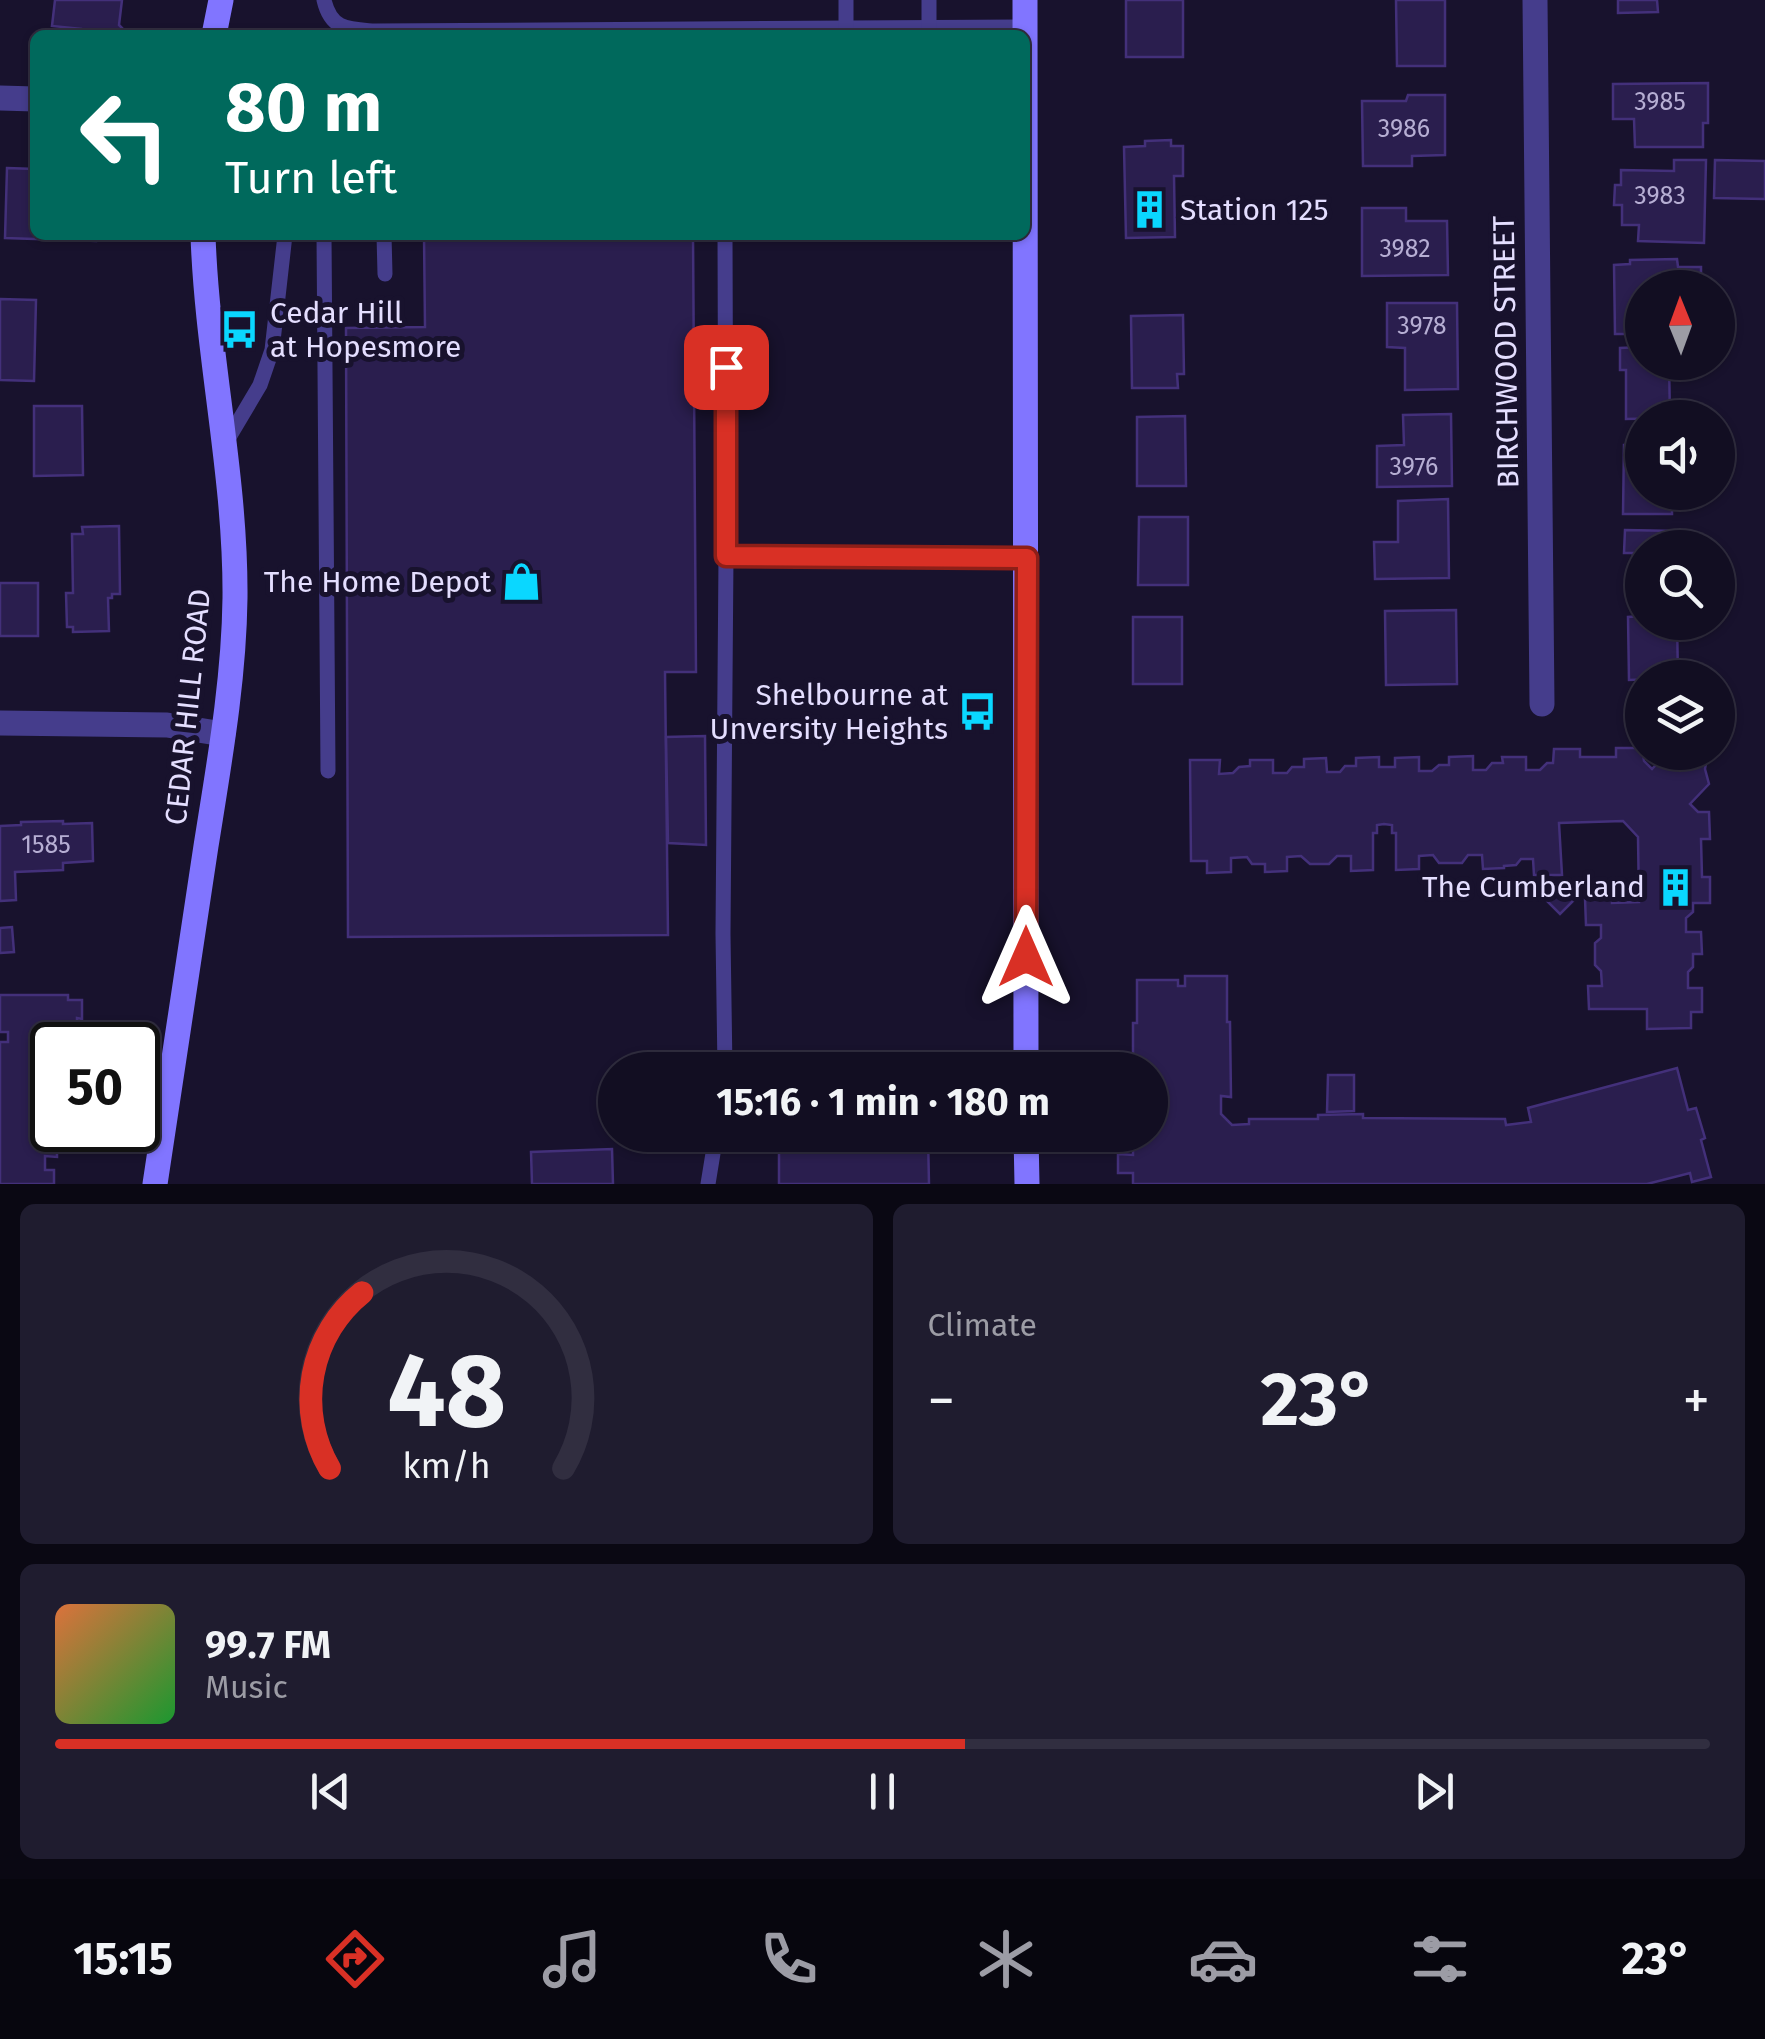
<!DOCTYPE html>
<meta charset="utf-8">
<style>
:root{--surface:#120e22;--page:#1f1c2f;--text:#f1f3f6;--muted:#9c9ca5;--line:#312e40;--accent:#d93025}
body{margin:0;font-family:"Fira Sans",sans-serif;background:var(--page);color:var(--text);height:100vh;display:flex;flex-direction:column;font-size:38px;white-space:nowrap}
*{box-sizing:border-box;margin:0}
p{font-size:32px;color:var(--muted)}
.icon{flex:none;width:55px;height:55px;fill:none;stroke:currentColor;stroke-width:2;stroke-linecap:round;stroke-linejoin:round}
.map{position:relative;height:1184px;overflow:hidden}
.drawer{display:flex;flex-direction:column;gap:20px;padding:20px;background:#0a0813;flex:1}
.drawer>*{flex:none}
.guide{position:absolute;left:30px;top:30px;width:1000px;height:210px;border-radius:15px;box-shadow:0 2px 8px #0004,0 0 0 2px var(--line);background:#00695c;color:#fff;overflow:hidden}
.needle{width:65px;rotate:359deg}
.controls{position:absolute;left:1625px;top:270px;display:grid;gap:20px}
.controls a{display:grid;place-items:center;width:110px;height:110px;border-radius:50%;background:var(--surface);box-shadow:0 2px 8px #0004,0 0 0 2px var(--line);font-size:50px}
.speed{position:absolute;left:30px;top:1022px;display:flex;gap:20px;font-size:50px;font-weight:700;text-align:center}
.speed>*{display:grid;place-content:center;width:130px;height:130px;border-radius:50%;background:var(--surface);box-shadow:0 2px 8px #0004,0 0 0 2px var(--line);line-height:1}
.speed .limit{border:5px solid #111;border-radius:15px;background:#fff;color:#111}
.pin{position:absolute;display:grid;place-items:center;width:85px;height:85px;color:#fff;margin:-42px;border-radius:20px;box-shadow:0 5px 15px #0006}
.me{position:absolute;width:110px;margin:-55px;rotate:0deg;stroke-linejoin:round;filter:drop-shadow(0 0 8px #0008)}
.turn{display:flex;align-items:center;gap:35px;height:210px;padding:0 30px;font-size:45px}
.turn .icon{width:130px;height:130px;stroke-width:2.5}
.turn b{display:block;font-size:70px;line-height:85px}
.big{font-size:75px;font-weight:700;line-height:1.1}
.drawer .widget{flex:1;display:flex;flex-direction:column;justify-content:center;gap:15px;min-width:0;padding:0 35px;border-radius:15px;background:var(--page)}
.drawer .dial{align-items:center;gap:0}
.dial svg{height:260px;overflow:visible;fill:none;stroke:var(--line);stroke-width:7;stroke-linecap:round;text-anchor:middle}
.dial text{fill:var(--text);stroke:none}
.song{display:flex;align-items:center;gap:30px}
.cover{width:120px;height:120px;border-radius:15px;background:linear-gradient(135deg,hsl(20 70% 55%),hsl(130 70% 35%))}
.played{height:10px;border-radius:5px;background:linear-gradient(90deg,var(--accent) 55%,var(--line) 55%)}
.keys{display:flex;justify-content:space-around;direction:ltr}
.heat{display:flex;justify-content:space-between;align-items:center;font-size:55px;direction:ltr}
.drawer .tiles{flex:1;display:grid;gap:20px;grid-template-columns:1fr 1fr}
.widget:last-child{grid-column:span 2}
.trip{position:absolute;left:598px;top:1052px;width:570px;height:100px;border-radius:50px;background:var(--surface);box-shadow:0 2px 8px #0004,0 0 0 2px var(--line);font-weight:700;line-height:100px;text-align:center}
.menu{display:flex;height:160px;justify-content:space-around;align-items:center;background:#07060e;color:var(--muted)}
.menu .icon{width:70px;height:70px}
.menu .on{color:var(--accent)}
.menu b{font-size:45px;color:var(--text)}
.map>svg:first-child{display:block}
.building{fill:#2a1e4e;stroke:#43307a;stroke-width:2.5}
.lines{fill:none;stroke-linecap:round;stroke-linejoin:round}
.lane{stroke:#453d8c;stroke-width:15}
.street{stroke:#453d8c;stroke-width:25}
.secondary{stroke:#8175ff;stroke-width:25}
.route-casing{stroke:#8d1f18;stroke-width:25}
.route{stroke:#d93025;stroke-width:18}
.labels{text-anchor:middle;stroke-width:10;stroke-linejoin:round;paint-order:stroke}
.number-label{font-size:25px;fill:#b6aed3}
.poi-label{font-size:30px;fill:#e4deff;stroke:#18122d;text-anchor:end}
.street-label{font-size:30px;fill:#e4deff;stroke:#18122d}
</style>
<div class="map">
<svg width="1765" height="1184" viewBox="0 0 1765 1184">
<rect width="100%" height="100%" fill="#18122d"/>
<!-- building -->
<g class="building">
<path d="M55,0H122L119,25L125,31L119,35H81V29L52,26Z"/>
<rect x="1126" y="0" width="57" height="57"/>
<path d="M1396,0H1445V66H1397Z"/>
<path d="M1618,0H1657L1658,12L1618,13Z"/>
<path d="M1708,83V123H1703V147H1635L1634,119H1613V84Z"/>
<path d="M1408,95H1445V155L1412,156V166H1363L1362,101H1406Z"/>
<path d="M1171,140V146H1183V176H1174L1175,237L1126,238L1124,147L1145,146V141Z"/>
<path d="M1674,160H1706L1704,243L1638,241L1639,225H1622V205H1614L1615,185H1621V170L1674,171Z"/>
<path d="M1715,160L1765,161V199L1714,198Z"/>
<path d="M7,168L35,169V235H96V241L5,238Z"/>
<path d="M1362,208H1406V221H1447L1448,275L1362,276Z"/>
<path d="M424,235H693L696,672H665L668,935L348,937L346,328L425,327Z"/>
<path d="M1677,259L1678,267H1701V288H1642V334H1615L1614,265L1630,264V260Z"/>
<path d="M0,299L36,300L34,381L0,380Z"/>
<path d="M1387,303H1457L1458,389L1405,390V348L1387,347Z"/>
<path d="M1183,315L1184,374H1177L1178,388H1132L1131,316Z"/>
<path d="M1642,347V362H1669L1670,418L1626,419V370H1620V348Z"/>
<path d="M34,406H82L83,475L34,476Z"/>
<path d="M1451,414L1452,486L1377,487V446L1404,445L1403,415Z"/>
<path d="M1185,416L1186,486H1137V417Z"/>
<path d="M1624,445H1642V492H1672V514H1623Z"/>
<path d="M1448,499L1449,578L1375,579L1374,542H1398V501Z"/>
<path d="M1139,517H1188V585H1138Z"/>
<path d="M119,526L120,594H112V598H108L109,631L73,632V627H67L66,593H73L72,534H83L82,527Z"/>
<path d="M1625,530L1677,531V548H1642V593H1632L1633,553H1624Z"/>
<rect x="0" y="583" width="38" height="53"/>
<path d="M1456,610L1457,684L1386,685L1385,611Z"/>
<path d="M1642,616V622H1677L1678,678L1629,680L1628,617Z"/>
<rect x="1133" y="617" width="49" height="67"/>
<path d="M705,736L706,845L668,843L666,737Z"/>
<path d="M1616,748H1642L1644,761L1652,769L1668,752H1704L1707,757L1705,769L1709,784L1690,804L1698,812H1709L1710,839H1701L1702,877H1710V903H1693V912L1686,918V932H1701L1702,954H1693V967L1688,972V988H1702V1012H1691V1028L1647,1029V1009H1589L1588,986H1602L1601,971L1595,965V943L1601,938V925H1586L1585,898L1612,897V903L1639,902L1638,837L1623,821L1559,823L1562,875H1534L1533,859H1521L1516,865L1504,866V868L1483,869L1482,855H1468L1462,863H1439L1433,855L1419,856V869L1396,870V833H1392V825L1384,824L1377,825V833H1373V870L1351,871V856H1337L1329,864H1310L1301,856L1287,857V871L1265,872V864H1252L1247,857L1231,858V872L1207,873V861H1191L1190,760H1220L1219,774L1233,773L1239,767L1250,766V760H1273V773H1287L1292,767H1304V759L1326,758L1327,772H1340L1345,766H1356V758L1379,757V767H1395V758L1419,757V771H1432L1439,765H1449V757L1473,756V770H1486L1492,763H1503L1502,757H1526V770H1540L1547,763H1553L1554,749H1580V757H1616Z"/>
<path d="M63,821V824L92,823L93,861L63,863V870L15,872L16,900L0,901V826L21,825V822Z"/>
<path d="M1560,886L1574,900L1560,914L1546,900Z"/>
<path d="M12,927L14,952L0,953V928Z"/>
<path d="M1185,976H1227V1022H1230L1231,1097L1221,1096V1114L1232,1125L1249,1124V1119H1318V1115L1363,1114V1118L1505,1119L1506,1125L1531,1122L1528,1108L1677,1068L1688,1110L1696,1108L1705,1138L1701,1140L1711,1177L1692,1182L1690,1173L1647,1184H1133V1173H1118V1154L1133,1155V1135H1150V1070H1133V1023H1137V980H1178V986H1185Z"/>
<path d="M0,995H68V1000H82V1019L77,1018V1045H52V1130H65V1137H57V1157L45,1156V1170H54V1184H0V1042H8V1032H0Z"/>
<path d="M1328,1075H1354V1111L1327,1112Z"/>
<path d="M779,1135H928L929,1184H779Z"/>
<path d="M612,1149L613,1184H532L531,1152Z"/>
</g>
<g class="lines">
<!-- lane -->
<g class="lane">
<path d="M324,0C331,30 348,29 374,31L1025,27"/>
<path d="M846,28V0"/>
<path d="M929,28V0"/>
<path d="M324,235L328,771"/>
<path d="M384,235L385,274"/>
<path d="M725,235L726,556L1027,558"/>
<path d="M225,444L260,385L272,350L285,235"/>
<path d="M725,1066L1026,1065"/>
<path d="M725,1070L723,934L726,556"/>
<path d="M708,1184L716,1135"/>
</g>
<!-- street -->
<g class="street">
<path d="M1535,0L1542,704"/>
<path d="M0,98L35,99"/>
<path d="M0,723L167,725L223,734"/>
</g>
<!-- secondary -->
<g class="secondary">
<path d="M1025,0L1026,1070"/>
<path d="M214,35L221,0"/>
<path d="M1026,1135L1027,1184"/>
<path d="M155,1184C172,1071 189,959 206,846C219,764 234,681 235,598C236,476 207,356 203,235"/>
</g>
</g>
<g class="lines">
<defs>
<path id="route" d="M726,367V556L1027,558L1026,957"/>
</defs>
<!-- route casing -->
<use href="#route" class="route-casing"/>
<!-- route -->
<use href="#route" class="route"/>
</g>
<!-- icons -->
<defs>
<symbol id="building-bare" viewBox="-9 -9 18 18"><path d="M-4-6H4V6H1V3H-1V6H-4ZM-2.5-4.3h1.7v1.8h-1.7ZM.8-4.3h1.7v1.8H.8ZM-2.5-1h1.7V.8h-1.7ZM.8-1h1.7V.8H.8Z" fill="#0ad7ff" stroke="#18122d" stroke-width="2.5" paint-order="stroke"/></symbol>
<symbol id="bus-bare" viewBox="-9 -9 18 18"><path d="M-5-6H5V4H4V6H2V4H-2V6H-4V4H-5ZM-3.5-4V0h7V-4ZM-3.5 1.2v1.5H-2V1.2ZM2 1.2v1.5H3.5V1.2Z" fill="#0ad7ff" stroke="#18122d" stroke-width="2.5" paint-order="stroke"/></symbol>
<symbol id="shop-bare" viewBox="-9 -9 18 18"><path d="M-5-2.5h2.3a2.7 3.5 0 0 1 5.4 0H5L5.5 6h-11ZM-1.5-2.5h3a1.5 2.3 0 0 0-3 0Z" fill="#0ad7ff" stroke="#18122d" stroke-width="2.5" paint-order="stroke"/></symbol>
</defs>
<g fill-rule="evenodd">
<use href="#building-bare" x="1122" y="182" width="55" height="55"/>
<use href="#bus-bare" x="212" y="302" width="55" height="55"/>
<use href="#shop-bare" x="494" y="554" width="55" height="55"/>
<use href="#bus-bare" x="950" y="684" width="55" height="55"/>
<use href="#building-bare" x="1648" y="860" width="55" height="55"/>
</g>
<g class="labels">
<!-- number labels -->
<g class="number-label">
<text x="1660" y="110">3985</text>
<text x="1404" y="137">3986</text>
<text x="1660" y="204">3983</text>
<text x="1405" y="257">3982</text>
<text x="1422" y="334">3978</text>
<text x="1414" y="475">3976</text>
<text x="46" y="853">1585</text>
</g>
<!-- poi labels -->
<g class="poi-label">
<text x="1180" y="220" text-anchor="start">Station 125</text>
<text x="270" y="323" text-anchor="start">Cedar Hill<tspan x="270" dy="34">at Hopesmore</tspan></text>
<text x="491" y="592">The Home Depot</text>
<text x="948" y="705">Shelbourne at<tspan x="948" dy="34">Unversity Heights</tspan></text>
<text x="1645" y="897">The Cumberland</text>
</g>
<!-- street labels -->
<g class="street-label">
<text transform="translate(1506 352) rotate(-91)" y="10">BIRCHWOOD STREET</text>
<text transform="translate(188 707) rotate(-84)" y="10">CEDAR HILL ROAD</text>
</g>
</g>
</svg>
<div class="controls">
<a><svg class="needle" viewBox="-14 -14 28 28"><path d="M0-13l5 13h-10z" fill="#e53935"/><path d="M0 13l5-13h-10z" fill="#9c9ca5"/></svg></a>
<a><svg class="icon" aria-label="sound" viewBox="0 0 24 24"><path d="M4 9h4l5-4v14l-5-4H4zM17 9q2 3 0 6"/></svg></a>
<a><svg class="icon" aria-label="search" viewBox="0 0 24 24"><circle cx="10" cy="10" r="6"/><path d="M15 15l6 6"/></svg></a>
<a><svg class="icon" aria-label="layers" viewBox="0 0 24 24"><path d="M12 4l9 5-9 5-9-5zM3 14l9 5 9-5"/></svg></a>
</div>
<div class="speed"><div class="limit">50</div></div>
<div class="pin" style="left:726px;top:367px;background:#d93025"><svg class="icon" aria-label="arrive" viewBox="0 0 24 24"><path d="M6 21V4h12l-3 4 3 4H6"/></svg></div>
<svg class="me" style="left:1026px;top:957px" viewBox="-20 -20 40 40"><path d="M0-17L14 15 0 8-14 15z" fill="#d93025" stroke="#fff" stroke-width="4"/></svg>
<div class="trip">15:16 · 1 min · 180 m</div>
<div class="guide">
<div class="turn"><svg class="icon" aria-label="left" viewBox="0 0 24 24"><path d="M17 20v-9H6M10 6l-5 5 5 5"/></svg><div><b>80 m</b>Turn left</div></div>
</div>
</div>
<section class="drawer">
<div class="tiles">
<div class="widget dial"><svg viewBox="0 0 100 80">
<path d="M14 69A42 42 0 1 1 86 69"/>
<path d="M14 69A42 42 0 0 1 24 15" stroke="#d93025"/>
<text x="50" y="56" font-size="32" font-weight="700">48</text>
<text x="50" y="72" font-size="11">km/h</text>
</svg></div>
<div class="widget"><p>Climate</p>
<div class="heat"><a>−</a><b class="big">23°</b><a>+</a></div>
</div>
<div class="widget">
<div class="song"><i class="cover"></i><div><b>99.7 FM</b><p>Music</p></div></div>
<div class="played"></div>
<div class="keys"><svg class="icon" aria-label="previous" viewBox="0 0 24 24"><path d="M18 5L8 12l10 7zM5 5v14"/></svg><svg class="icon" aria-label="pause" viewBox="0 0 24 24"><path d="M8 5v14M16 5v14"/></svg><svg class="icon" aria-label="next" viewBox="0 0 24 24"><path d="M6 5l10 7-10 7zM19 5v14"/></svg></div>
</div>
</div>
</section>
<nav class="menu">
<b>15:15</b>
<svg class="icon on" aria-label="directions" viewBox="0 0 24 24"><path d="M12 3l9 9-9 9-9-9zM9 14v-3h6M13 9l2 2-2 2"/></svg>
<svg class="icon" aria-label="music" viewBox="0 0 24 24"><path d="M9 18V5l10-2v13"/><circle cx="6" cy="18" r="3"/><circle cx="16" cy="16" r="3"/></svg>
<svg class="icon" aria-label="phone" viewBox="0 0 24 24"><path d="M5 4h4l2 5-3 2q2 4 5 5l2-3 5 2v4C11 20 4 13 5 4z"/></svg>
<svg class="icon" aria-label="climate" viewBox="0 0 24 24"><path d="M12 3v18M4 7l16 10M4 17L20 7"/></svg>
<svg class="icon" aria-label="car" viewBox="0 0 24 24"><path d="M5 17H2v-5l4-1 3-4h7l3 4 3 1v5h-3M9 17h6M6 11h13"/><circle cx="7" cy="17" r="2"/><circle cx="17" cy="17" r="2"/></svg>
<svg class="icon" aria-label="filters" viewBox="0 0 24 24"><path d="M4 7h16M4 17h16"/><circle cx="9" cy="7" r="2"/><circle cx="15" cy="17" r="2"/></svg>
<b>23°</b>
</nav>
